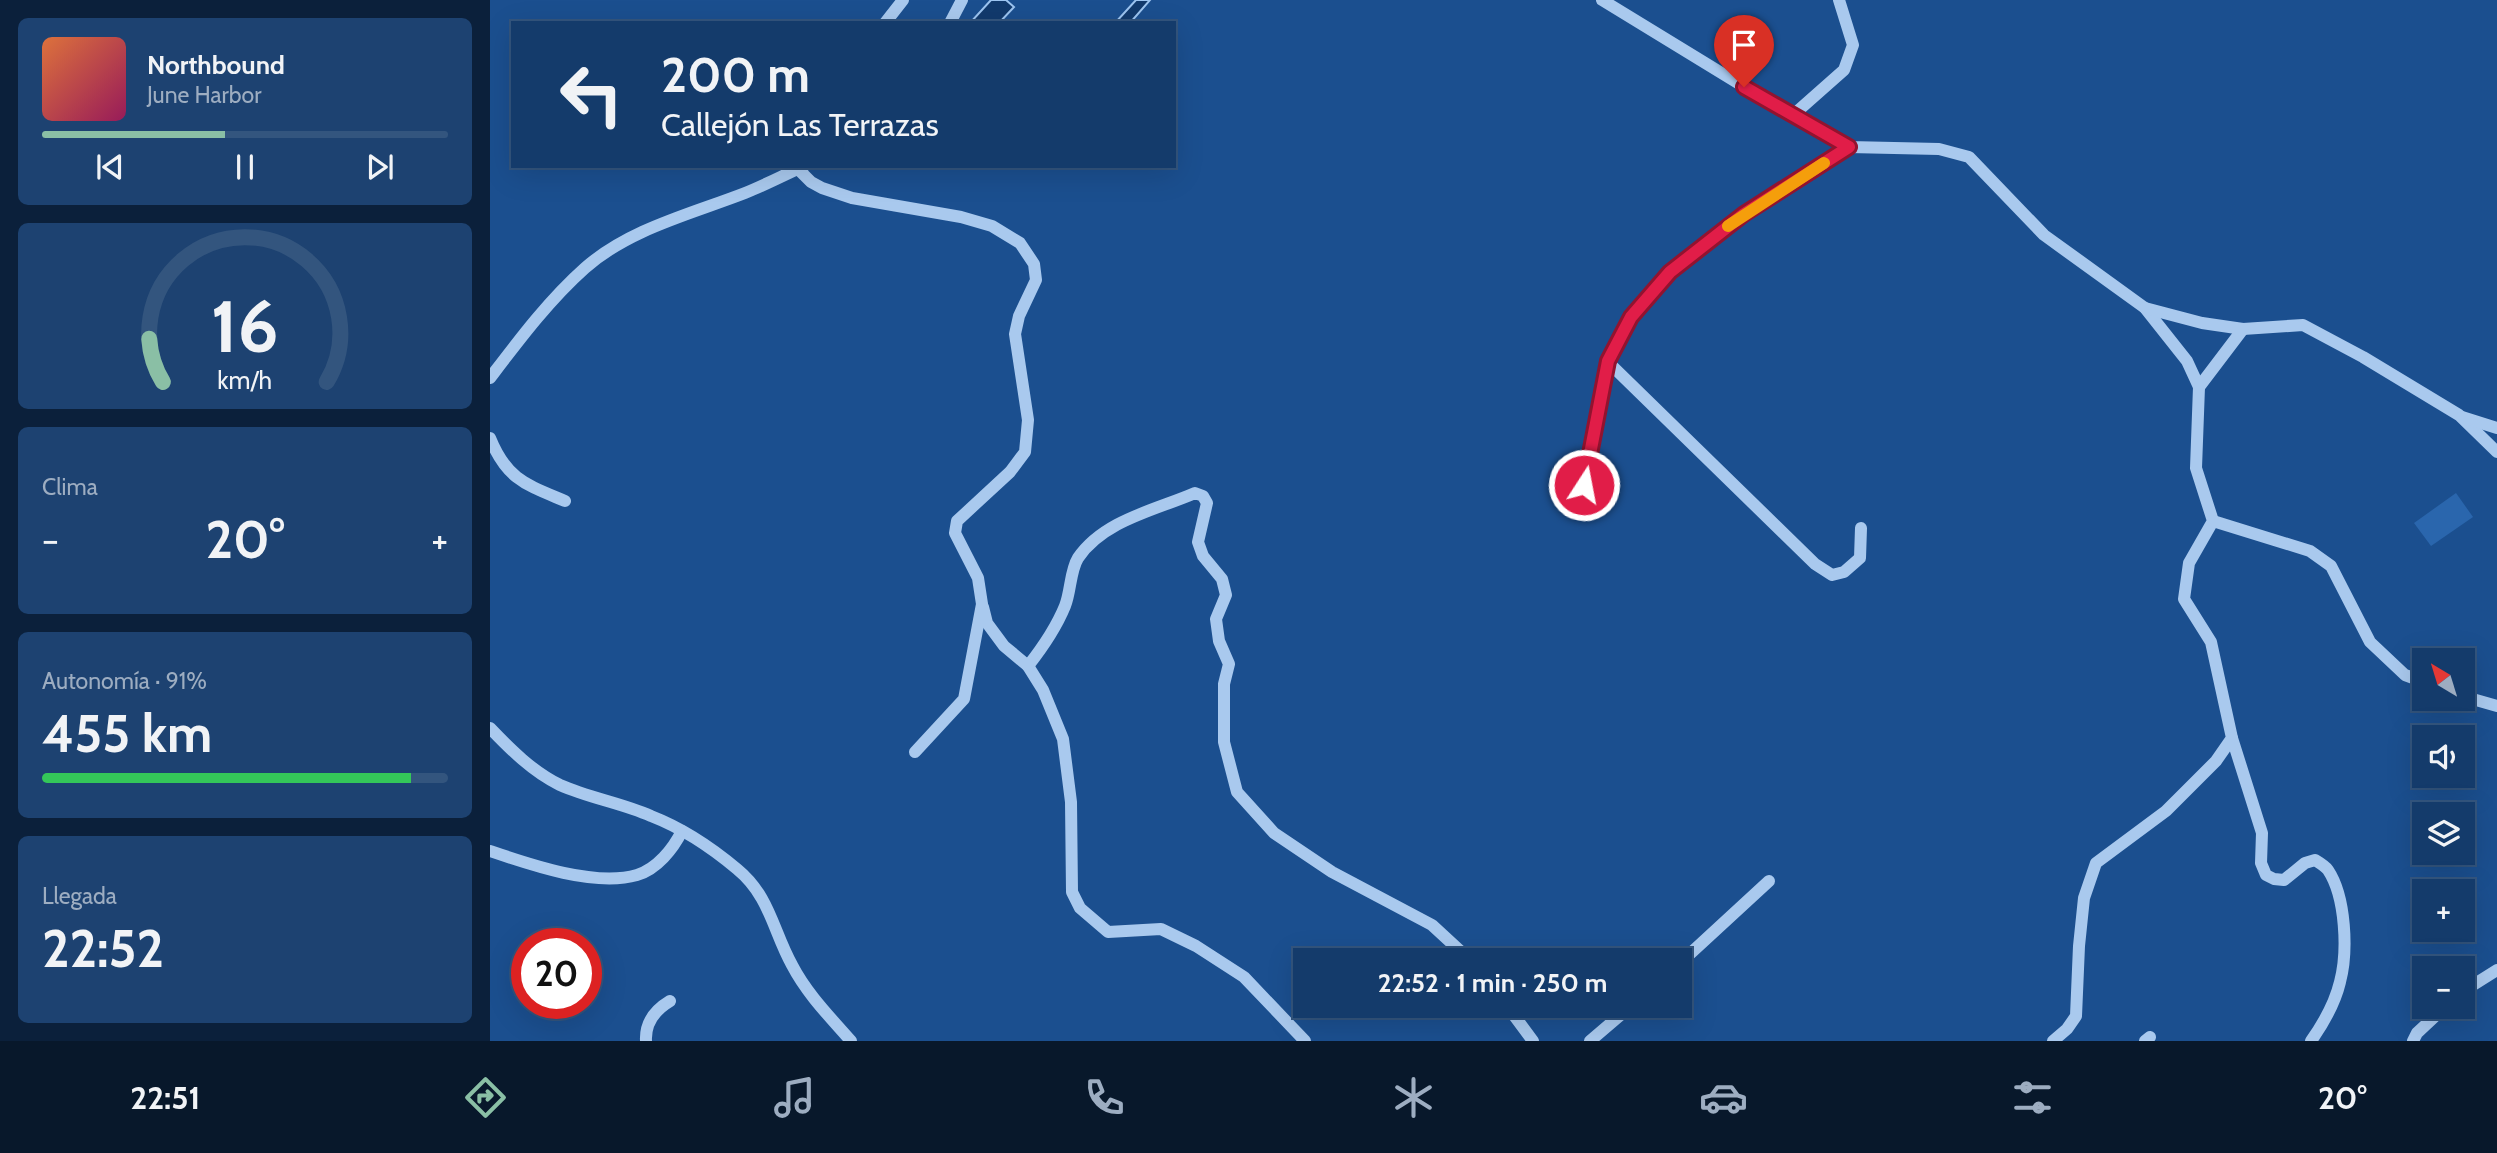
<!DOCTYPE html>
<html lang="es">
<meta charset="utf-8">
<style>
:root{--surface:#143b6b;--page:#1d4271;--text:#f1f3f6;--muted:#9dadc1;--line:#33557e;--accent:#8abfa5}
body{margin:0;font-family:Cabin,sans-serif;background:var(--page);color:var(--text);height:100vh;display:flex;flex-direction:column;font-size:26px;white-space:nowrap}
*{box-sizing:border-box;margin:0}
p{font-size:23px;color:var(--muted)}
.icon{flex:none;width:38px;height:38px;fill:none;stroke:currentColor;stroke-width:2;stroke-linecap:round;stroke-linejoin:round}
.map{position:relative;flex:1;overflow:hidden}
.panel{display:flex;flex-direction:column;gap:18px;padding:18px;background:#0b203b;width:490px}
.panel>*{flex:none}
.hud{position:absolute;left:21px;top:21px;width:665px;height:147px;border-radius:0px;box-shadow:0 7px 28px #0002,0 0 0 2px var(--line);background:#143b6b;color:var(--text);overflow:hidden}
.needle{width:46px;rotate:322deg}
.tools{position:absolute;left:1922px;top:648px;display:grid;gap:14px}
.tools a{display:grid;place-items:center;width:63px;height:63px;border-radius:0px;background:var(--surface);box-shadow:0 7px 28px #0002,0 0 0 2px var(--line);font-size:35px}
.speed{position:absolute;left:21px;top:928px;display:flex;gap:14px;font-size:35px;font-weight:700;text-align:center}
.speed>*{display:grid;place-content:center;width:91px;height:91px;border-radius:50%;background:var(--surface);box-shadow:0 7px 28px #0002,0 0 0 2px var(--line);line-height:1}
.speed .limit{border:10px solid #d22;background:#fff;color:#111}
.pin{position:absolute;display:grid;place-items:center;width:60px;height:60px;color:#fff;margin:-72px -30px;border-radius:50% 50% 50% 0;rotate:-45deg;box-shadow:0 0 7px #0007}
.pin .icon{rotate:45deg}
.me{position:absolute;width:77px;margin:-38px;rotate:11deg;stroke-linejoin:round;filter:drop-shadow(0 0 5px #0008)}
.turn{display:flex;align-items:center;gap:24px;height:147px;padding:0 35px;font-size:32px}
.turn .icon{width:91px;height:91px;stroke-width:2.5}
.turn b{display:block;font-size:49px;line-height:60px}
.big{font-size:52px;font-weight:800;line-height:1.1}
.panel .card{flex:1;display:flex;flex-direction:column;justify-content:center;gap:10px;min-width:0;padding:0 24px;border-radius:10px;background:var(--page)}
.panel .dial{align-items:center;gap:0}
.dial svg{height:182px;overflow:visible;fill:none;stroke:var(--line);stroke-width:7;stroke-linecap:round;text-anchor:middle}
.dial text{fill:var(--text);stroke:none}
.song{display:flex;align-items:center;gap:21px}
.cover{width:84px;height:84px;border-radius:10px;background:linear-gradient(135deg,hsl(20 70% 55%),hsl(330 70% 35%))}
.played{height:7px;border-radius:4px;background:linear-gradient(90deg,var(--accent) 45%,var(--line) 45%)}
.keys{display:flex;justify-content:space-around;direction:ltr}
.heat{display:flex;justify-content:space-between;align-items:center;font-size:38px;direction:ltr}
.charge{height:10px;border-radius:5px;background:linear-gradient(90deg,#34c759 91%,var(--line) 0)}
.trip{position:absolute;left:803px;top:948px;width:399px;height:70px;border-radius:0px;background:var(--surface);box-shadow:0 7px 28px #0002,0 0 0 2px var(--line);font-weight:800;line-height:70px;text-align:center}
.tabs{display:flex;height:112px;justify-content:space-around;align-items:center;background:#08182b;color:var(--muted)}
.tabs .icon{width:49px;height:49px}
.tabs .selected{color:var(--accent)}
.tabs b{font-size:32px;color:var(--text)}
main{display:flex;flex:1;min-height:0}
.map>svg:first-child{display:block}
.water{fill:#123a6d;stroke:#9cc4f0;stroke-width:2}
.building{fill:#2a66ad}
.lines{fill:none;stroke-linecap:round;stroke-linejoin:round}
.minor{stroke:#a9c9ee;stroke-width:12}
.route-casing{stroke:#92132f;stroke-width:18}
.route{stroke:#e11d48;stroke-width:12}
.slow{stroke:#f59e0b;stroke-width:12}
</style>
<main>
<section class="panel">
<div class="card">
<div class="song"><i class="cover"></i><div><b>Northbound</b><p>June Harbor</p></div></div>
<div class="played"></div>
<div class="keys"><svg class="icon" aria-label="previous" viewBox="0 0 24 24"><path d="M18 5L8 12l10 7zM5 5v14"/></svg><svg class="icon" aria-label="pause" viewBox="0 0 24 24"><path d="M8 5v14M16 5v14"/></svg><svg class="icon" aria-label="next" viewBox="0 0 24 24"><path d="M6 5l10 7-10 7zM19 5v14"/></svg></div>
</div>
<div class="card dial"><svg viewBox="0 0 100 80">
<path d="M14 69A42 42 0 1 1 86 69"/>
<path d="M14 69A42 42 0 0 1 8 50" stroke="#8abfa5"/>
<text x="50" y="56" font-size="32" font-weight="700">16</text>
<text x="50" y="72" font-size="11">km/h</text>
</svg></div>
<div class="card"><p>Clima</p>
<div class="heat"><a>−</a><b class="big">20°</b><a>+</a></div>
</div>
<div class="card"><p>Autonomía · 91%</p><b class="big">455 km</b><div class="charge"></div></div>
<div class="card"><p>Llegada</p><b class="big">22:52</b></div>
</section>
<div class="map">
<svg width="2007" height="1041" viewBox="0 0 2007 1041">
<rect width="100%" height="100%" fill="#1b4f8f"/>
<!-- water -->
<g class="water">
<path d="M501,0H516L524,7L509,23H480Z"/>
<path d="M646,0H660L640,23H625Z"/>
</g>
<!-- building -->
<path class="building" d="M1966,493L1983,517L1941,546L1924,523Z"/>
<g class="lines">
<!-- minor -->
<g class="minor">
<path d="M1112,0L1302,116L1359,147L1449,149L1479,157L1554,235L1655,308L1697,361L1709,387L1706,468L1723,521L1699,563L1694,599L1721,642L1742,738L1726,761L1676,811L1606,863L1594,898L1589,946L1586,1016L1577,1029L1563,1041"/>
<path d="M395,23L413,0"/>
<path d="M460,23L472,0"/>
<path d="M1302,116L1354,70L1363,45L1349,0"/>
<path d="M308,169L321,182L332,188L362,198L471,217L502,226L530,243L544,264L546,280L529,316L525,334L538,420L535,452L520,472L467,521L465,533L488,578L492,604L474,699L425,752"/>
<path d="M1655,308L1712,323L1753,329L1813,325L1873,357L1969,415L2007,452"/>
<path d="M1117,361L1325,564L1342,575L1354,572L1370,558L1371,528"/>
<path d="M0,378C29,340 59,300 95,268C139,229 201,214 255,193C275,185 294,175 314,166"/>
<path d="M1709,387L1753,329"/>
<path d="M1972,417L2007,428"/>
<path d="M0,438C17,480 37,485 75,501"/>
<path d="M1089,510L1117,361L1141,317L1180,272L1254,214L1359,147"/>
<path d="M1723,521L1820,551L1841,566L1880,642L1915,675L1934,682"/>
<path d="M493,607L497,623L514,646L538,666L553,690L573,739L581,802L582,892L590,908L618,932L671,929L706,946L754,977L815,1041"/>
<path d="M538,666C553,647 566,628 575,606C581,591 580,571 588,558C614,520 666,510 705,493L713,496L717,503L708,542L713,556L732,579L736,595L726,619L729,641L739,664L734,684V742L747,792L784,833L842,872L942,925L981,961"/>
<path d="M1972,696L2007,706"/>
<path d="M0,728C20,749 43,772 70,785C99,798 132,803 161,816C192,828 222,848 247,869C280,896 283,931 302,965C317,994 340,1017 361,1041"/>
<path d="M1742,738L1772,833L1771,863L1776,875L1784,879L1794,880L1815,863L1825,860C1830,863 1835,866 1838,870C1856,897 1858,952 1850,982C1845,1003 1833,1024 1821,1041"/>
<path d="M0,851C41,865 105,887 147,875C167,869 183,849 192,831"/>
<path d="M1190,963L1279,881"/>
<path d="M1972,992L2007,970"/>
<path d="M1017,1006L1043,1041"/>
<path d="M156,1041C155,1023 165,1010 180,1001"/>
<path d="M1100,1041L1141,1006"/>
<path d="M1655,1041L1660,1037"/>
<path d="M1923,1041L1927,1033L1956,1006"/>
</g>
</g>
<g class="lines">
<defs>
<path id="route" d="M1094,485L1118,361L1141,317L1180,272L1254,214L1359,147L1254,87"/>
</defs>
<!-- route casing -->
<use href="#route" class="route-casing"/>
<!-- route -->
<use href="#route" class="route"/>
<!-- slow -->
<path class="slow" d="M1238,226L1334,163"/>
</g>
</svg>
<div class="tools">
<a><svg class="needle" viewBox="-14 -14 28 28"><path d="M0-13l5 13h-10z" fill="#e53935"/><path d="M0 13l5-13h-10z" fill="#9dadc1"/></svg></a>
<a><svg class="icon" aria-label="sound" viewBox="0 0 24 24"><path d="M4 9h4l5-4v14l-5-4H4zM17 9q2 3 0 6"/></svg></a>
<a><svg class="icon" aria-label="layers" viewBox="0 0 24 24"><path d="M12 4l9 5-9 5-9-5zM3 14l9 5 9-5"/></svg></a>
<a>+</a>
<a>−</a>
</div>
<div class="speed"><div class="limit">20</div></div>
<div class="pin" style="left:1254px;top:87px;background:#d93025"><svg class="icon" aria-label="arrive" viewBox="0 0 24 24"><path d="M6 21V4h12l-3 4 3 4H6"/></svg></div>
<svg class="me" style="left:1094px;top:485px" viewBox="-20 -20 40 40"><circle r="17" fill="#e11d48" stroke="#fff" stroke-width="3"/><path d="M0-11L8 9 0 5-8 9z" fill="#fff"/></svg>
<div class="trip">22:52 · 1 min · 250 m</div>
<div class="hud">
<div class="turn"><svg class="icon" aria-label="left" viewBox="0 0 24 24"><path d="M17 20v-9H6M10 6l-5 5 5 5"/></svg><div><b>200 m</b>Callejón Las Terrazas</div></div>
</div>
</div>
</main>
<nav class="tabs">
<b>22:51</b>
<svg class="icon selected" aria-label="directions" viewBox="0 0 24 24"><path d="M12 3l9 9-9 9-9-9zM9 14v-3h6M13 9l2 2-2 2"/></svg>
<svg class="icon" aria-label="music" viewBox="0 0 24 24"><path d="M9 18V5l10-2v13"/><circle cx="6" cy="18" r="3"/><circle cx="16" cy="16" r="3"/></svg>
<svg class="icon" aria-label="phone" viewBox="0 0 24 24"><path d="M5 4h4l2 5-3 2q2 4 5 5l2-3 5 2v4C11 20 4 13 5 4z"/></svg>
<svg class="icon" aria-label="climate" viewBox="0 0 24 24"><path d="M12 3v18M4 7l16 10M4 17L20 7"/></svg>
<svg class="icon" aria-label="car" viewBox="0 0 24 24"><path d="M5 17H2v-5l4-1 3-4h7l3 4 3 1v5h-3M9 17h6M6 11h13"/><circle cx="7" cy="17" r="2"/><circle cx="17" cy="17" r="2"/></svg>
<svg class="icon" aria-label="filters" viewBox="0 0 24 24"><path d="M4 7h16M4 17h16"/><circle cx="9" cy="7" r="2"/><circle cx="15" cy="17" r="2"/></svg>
<b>20°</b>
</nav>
